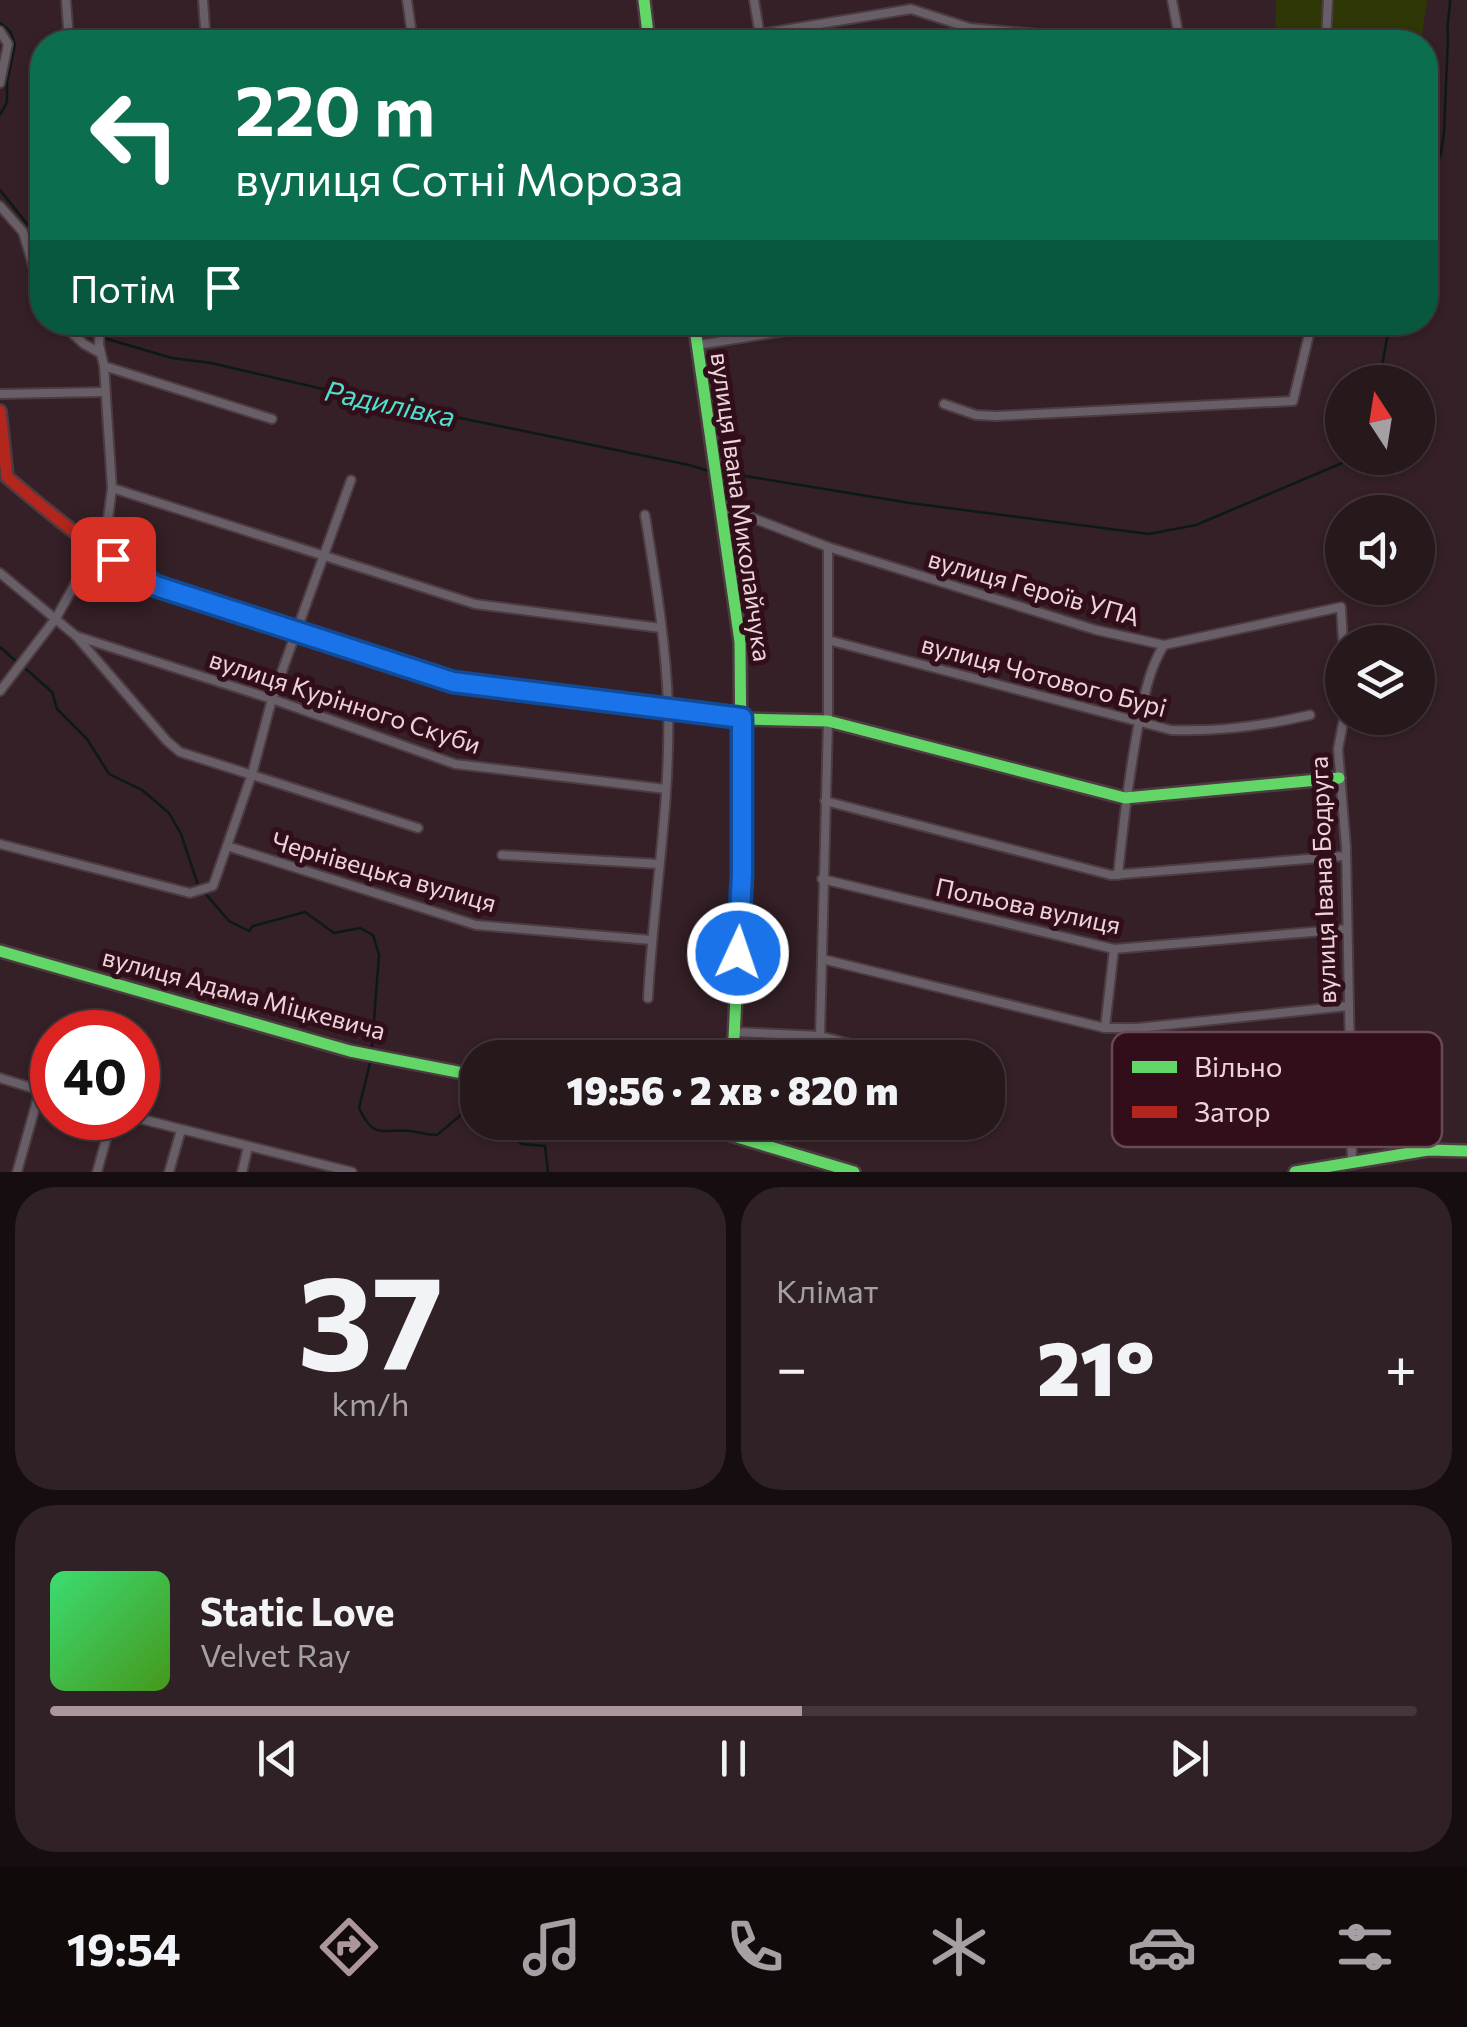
<!DOCTYPE html>
<html lang="uk">
<meta charset="utf-8">
<style>
:root{--surface:#27181c;--page:#2f2125;--text:#f1f3f6;--muted:#a4a0a3;--line:#43373b;--accent:#ac959b}
body{margin:0;font-family:Commissioner,sans-serif;background:var(--page);color:var(--text);height:100vh;display:flex;flex-direction:column;font-size:38px;white-space:nowrap}
*{box-sizing:border-box;margin:0}
p{font-size:32px;color:var(--muted)}
.icon{flex:none;width:55px;height:55px;fill:none;stroke:currentColor;stroke-width:2;stroke-linecap:round;stroke-linejoin:round}
.map{position:relative;height:1172px;overflow:hidden}
.drawer{display:flex;flex-direction:column;gap:15px;padding:15px;background:#150d0f;flex:1}
.drawer>*{flex:none}
.guide{position:absolute;left:30px;top:30px;width:1408px;height:305px;border-radius:40px;box-shadow:0 2px 8px #0004,0 0 0 2px var(--line);background:#0b6e4f;color:#fff;overflow:hidden}
.needle{width:65px;rotate:348deg}
.controls{position:absolute;left:1325px;top:365px;display:grid;gap:20px}
.controls a{display:grid;place-items:center;width:110px;height:110px;border-radius:50%;background:var(--surface);box-shadow:0 2px 8px #0004,0 0 0 2px var(--line);font-size:50px}
.speed{position:absolute;left:30px;top:1010px;display:flex;gap:20px;font-size:50px;font-weight:700;text-align:center}
.speed>*{display:grid;place-content:center;width:130px;height:130px;border-radius:50%;background:var(--surface);box-shadow:0 2px 8px #0004,0 0 0 2px var(--line);line-height:1}
.speed .limit{border:15px solid #d22;background:#fff;color:#111}
.pin{position:absolute;display:grid;place-items:center;width:85px;height:85px;color:#fff;margin:-42px;border-radius:20px;box-shadow:0 5px 15px #0006}
.me{position:absolute;width:110px;margin:-55px;rotate:3deg;stroke-linejoin:round;filter:drop-shadow(0 0 8px #0008)}
.turn{display:flex;align-items:center;gap:35px;height:210px;padding:0 40px;font-size:45px}
.turn .icon{width:130px;height:130px;stroke-width:2.5}
.turn b{display:block;font-size:70px;line-height:85px}
.then{display:flex;align-items:center;height:95px;padding:0 40px;background:#0003;gap:20px;font-size:38px}
.big{font-size:75px;font-weight:800;line-height:1.1}
.drawer .widget{flex:1;display:flex;flex-direction:column;justify-content:center;gap:15px;min-width:0;padding:0 35px;border-radius:40px;background:var(--page)}
.drawer .dial{align-items:center;gap:0}
.dial b{font-size:130px;line-height:1}
.song{display:flex;align-items:center;gap:30px}
.cover{width:120px;height:120px;border-radius:15px;background:linear-gradient(135deg,hsl(140 70% 55%),hsl(100 70% 35%))}
.played{height:10px;border-radius:5px;background:linear-gradient(90deg,var(--accent) 55%,var(--line) 55%)}
.keys{display:flex;justify-content:space-around;direction:ltr}
.heat{display:flex;justify-content:space-between;align-items:center;font-size:55px;direction:ltr}
.drawer .tiles{flex:1;display:grid;gap:15px;grid-template-columns:1fr 1fr}
.widget:last-child{grid-column:span 2}
.trip{position:absolute;left:460px;top:1040px;width:545px;height:100px;border-radius:40px;background:var(--surface);box-shadow:0 2px 8px #0004,0 0 0 2px var(--line);font-weight:800;line-height:100px;text-align:center}
.tab-bar{display:flex;height:160px;justify-content:space-around;align-items:center;background:#100a0b;color:var(--muted)}
.tab-bar .icon{width:70px;height:70px}
.tab-bar .on{color:var(--accent)}
.tab-bar b{font-size:45px;color:var(--text)}
.map>svg:first-child{display:block}
.green{fill:#2e3705}
.lines{fill:none;stroke-linecap:round;stroke-linejoin:round}
.stream{stroke:#0b1a17;stroke-width:2.5}
.street-casing{stroke:#4c3b40;stroke-width:12}
.fast-casing{stroke:#4c3b40;stroke-width:16}
.jam-casing{stroke:#4c3b40;stroke-width:16}
.street{stroke:#675e68;stroke-width:8}
.fast{stroke:#63d668;stroke-width:11}
.jam{stroke:#b3261e;stroke-width:11}
.route-casing{stroke:#114b97;stroke-width:25}
.route{stroke:#1a73e8;stroke-width:18}
.labels{text-anchor:middle;stroke-width:10;stroke-linejoin:round;paint-order:stroke}
.street-label{font-size:25px;fill:#edd4da;stroke:#310e19}
.water-label{font-size:28px;font-style:italic;fill:#4ee0cd;stroke:#310e19}
.key{fill:#310e19;stroke:#694953;stroke-width:2.5}
.key-label{font-size:28px;fill:#edd4da}
</style>
<div class="map">
<svg width="1467" height="1172" viewBox="0 0 1467 1172">
<rect width="100%" height="100%" fill="#342026"/>
<!-- green -->
<path class="green" d="M1276,0H1427L1421,42H1275Z"/>
<g class="lines">
<!-- stream -->
<g class="stream">
<path d="M0,23L10,31L15,44L7,82V102L0,115"/>
<path d="M0,190L32,230L42,275"/>
<path d="M1425,197L1441,153L1444,132L1448,37C1446,23 1450,14 1450,0"/>
<path d="M77,322L97,335"/>
<path d="M104,338L172,358L211,363L353,396L689,465L709,471"/>
<path d="M1379,382L1390,322"/>
<path d="M727,473L910,503L1149,534L1196,525L1354,458"/>
<path d="M0,647L18,663"/>
<path d="M26,669L52,692L57,709L87,739L109,774L142,790L169,813L181,834L198,885L229,921L249,931L253,926L305,912L334,933L360,928L373,935L379,955L372,1047"/>
<path d="M370,1063L359,1108C374,1141 384,1128 410,1131C419,1132 427,1135 437,1135L469,1108L478,1106"/>
<path d="M496,1122L522,1144L545,1146L548,1172"/>
</g>
<defs>
<g id="street">
<path d="M66,0L69,42"/>
<path d="M203,0L206,42"/>
<path d="M407,0L413,42"/>
<path d="M754,0L761,42"/>
<path d="M1172,0L1180,42"/>
<path d="M0,31L8,44L0,83"/>
<path d="M759,34L911,9L970,28L1132,42"/>
<path d="M1326,42L1328,0"/>
<path d="M0,206L23,232L42,295"/>
<path d="M60,322L84,344L100,353"/>
<path d="M697,345L843,322"/>
<path d="M104,366L272,419"/>
<path d="M0,394L104,392"/>
<path d="M944,404L976,415L996,416L1293,401L1312,322"/>
<path d="M112,488L475,604L661,628"/>
<path d="M722,510L737,512L828,547L1096,630L1164,645L1341,607L1343,642"/>
<path d="M645,515C655,578 666,642 668,706C671,804 653,901 648,998"/>
<path d="M0,573L76,636L167,741L180,752L418,828"/>
<path d="M76,636L272,699L455,764L666,789"/>
<path d="M828,640L1171,730C1219,732 1263,726 1310,715"/>
<path d="M0,691L56,618L107,527L112,488L104,366L99,345L100,322"/>
<path d="M1344,718L1338,749L1346,847L1352,1161"/>
<path d="M825,801L1111,875L1345,856"/>
<path d="M0,844L190,893L213,886L252,774L272,699L351,480"/>
<path d="M227,846L476,925L651,940"/>
<path d="M502,855L659,864"/>
<path d="M1118,875C1123,825 1129,776 1138,727C1144,699 1148,670 1164,645"/>
<path d="M822,879L1114,949L1347,929"/>
<path d="M822,959L1105,1028H1137L1348,1006"/>
<path d="M1105,1028L1114,949"/>
<path d="M735,1032L820,1036L905,1058"/>
<path d="M820,1036L828,721V547"/>
<path d="M0,1078L52,1094"/>
<path d="M137,1118L352,1172"/>
<path d="M17,1172L40,1090"/>
<path d="M97,1172L112,1118"/>
<path d="M169,1172L181,1130"/>
<path d="M242,1172L248,1147"/>
</g>
<g id="fast">
<path d="M644,0L649,42"/>
<path d="M694,322L740,642L742,874L733,1058"/>
<path d="M355,650L453,682L746,719L828,721L1125,798L1339,778"/>
<path d="M0,951L350,1051L478,1076"/>
<path d="M687,1122L854,1172"/>
<path d="M1295,1172L1428,1150L1467,1151"/>
</g>
<path id="jam" d="M0,411L7,477C55,518 105,559 162,588L355,650"/>
</defs>
<!-- street casing -->
<use href="#street" class="street-casing"/>
<!-- fast casing -->
<use href="#fast" class="fast-casing"/>
<!-- jam casing -->
<use href="#jam" class="jam-casing"/>
<!-- street -->
<use href="#street" class="street"/>
<!-- fast -->
<use href="#fast" class="fast"/>
<!-- jam -->
<use href="#jam" class="jam"/>
</g>
<g class="lines">
<defs>
<path id="route" d="M113,559L156,586L453,682L742,718V874L738,953"/>
</defs>
<!-- route casing -->
<use href="#route" class="route-casing"/>
<!-- route -->
<use href="#route" class="route"/>
</g>
<g class="labels">
<!-- street labels -->
<g class="street-label">
<text transform="translate(741 507) rotate(82)" y="9">вулиця Івана Миколайчука</text>
<text transform="translate(1034 588) rotate(16)" y="9">вулиця Героїв УПА</text>
<text transform="translate(1044 676) rotate(15)" y="9">вулиця Чотового Бурі</text>
<text transform="translate(345 702) rotate(18)" y="9">вулиця Курінного Скуби</text>
<text transform="translate(384 872) rotate(16)" y="9">Чернівецька вулиця</text>
<text transform="translate(1323 880) rotate(-92)" y="9">вулиця Івана Бодруга</text>
<text transform="translate(1028 906) rotate(12)" y="9">Польова вулиця</text>
<text transform="translate(244 994) rotate(15)" y="9">вулиця Адама Міцкевича</text>
</g>
<!-- water labels -->
<g class="water-label">
<text transform="translate(390 404) rotate(12)" y="10">Радилівка</text>
</g>
</g>
<!-- legend -->
<rect x="1112" y="1032" width="330" height="115" rx="15" class="key"/>
<rect x="1132" y="1061" width="45" height="12" fill="#63d668"/>
<rect x="1132" y="1106" width="45" height="12" fill="#b3261e"/>
<g class="key-label">
<text x="1194" y="1077">Вільно</text>
<text x="1194" y="1122">Затор</text>
</g>
</svg>
<div class="controls">
<a><svg class="needle" viewBox="-14 -14 28 28"><path d="M0-13l5 13h-10z" fill="#e53935"/><path d="M0 13l5-13h-10z" fill="#a4a0a3"/></svg></a>
<a><svg class="icon" aria-label="sound" viewBox="0 0 24 24"><path d="M4 9h4l5-4v14l-5-4H4zM17 9q2 3 0 6"/></svg></a>
<a><svg class="icon" aria-label="layers" viewBox="0 0 24 24"><path d="M12 4l9 5-9 5-9-5zM3 14l9 5 9-5"/></svg></a>
</div>
<div class="speed"><div class="limit">40</div></div>
<div class="pin" style="left:113px;top:559px;background:#d93025"><svg class="icon" aria-label="arrive" viewBox="0 0 24 24"><path d="M6 21V4h12l-3 4 3 4H6"/></svg></div>
<svg class="me" style="left:738px;top:953px" viewBox="-20 -20 40 40"><circle r="17" fill="#1a73e8" stroke="#fff" stroke-width="3"/><path d="M0-11L8 9 0 5-8 9z" fill="#fff"/></svg>
<div class="trip">19:56 · 2 хв · 820 m</div>
<div class="guide">
<div class="turn"><svg class="icon" aria-label="left" viewBox="0 0 24 24"><path d="M17 20v-9H6M10 6l-5 5 5 5"/></svg><div><b>220 m</b>вулиця Сотні Мороза</div></div>
<div class="then">Потім<svg class="icon" aria-label="arrive" viewBox="0 0 24 24"><path d="M6 21V4h12l-3 4 3 4H6"/></svg></div>
</div>
</div>
<section class="drawer">
<div class="tiles">
<div class="widget dial"><b>37</b><p>km/h</p></div>
<div class="widget"><p>Клімат</p>
<div class="heat"><a>−</a><b class="big">21°</b><a>+</a></div>
</div>
<div class="widget">
<div class="song"><i class="cover"></i><div><b>Static Love</b><p>Velvet Ray</p></div></div>
<div class="played"></div>
<div class="keys"><svg class="icon" aria-label="previous" viewBox="0 0 24 24"><path d="M18 5L8 12l10 7zM5 5v14"/></svg><svg class="icon" aria-label="pause" viewBox="0 0 24 24"><path d="M8 5v14M16 5v14"/></svg><svg class="icon" aria-label="next" viewBox="0 0 24 24"><path d="M6 5l10 7-10 7zM19 5v14"/></svg></div>
</div>
</div>
</section>
<nav class="tab-bar">
<b>19:54</b>
<svg class="icon on" aria-label="directions" viewBox="0 0 24 24"><path d="M12 3l9 9-9 9-9-9zM9 14v-3h6M13 9l2 2-2 2"/></svg>
<svg class="icon" aria-label="music" viewBox="0 0 24 24"><path d="M9 18V5l10-2v13"/><circle cx="6" cy="18" r="3"/><circle cx="16" cy="16" r="3"/></svg>
<svg class="icon" aria-label="phone" viewBox="0 0 24 24"><path d="M5 4h4l2 5-3 2q2 4 5 5l2-3 5 2v4C11 20 4 13 5 4z"/></svg>
<svg class="icon" aria-label="climate" viewBox="0 0 24 24"><path d="M12 3v18M4 7l16 10M4 17L20 7"/></svg>
<svg class="icon" aria-label="car" viewBox="0 0 24 24"><path d="M5 17H2v-5l4-1 3-4h7l3 4 3 1v5h-3M9 17h6M6 11h13"/><circle cx="7" cy="17" r="2"/><circle cx="17" cy="17" r="2"/></svg>
<svg class="icon" aria-label="filters" viewBox="0 0 24 24"><path d="M4 7h16M4 17h16"/><circle cx="9" cy="7" r="2"/><circle cx="15" cy="17" r="2"/></svg>
</nav>
